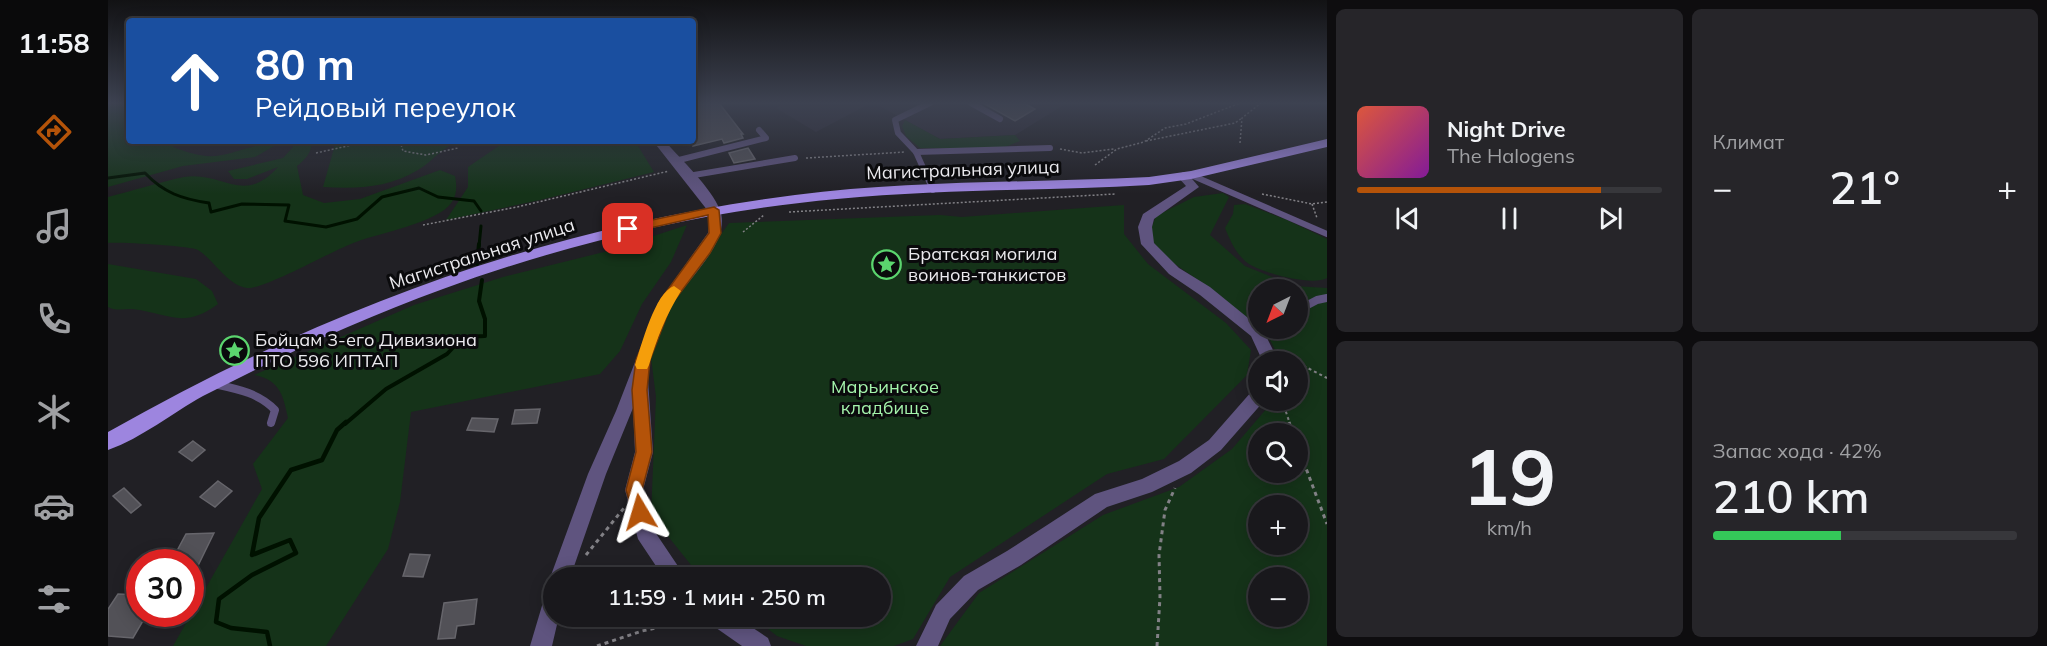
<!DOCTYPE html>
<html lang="ru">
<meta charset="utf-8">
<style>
:root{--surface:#19181c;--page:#262529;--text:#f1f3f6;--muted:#9fa0a3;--line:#37373b;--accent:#b45309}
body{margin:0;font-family:Mulish,sans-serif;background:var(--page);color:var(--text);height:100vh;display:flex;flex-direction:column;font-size:22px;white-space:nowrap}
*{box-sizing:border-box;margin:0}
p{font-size:20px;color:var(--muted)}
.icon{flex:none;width:33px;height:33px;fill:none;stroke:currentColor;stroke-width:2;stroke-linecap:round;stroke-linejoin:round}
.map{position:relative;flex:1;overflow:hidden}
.details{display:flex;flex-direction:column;gap:9px;padding:9px;background:#0e0d0f;width:720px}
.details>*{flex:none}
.top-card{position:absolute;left:18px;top:18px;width:570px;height:126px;border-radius:6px;box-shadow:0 3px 15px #0003,0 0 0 2px var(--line);background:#1a4fa0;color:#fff;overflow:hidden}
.needle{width:39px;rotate:222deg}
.fabs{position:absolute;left:1140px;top:279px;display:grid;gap:12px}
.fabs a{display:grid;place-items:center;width:60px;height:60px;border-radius:50%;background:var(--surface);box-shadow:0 3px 15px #0003,0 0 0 2px var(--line);font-size:30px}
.speed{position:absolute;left:18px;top:549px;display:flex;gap:12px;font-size:30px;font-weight:700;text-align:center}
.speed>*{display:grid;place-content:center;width:78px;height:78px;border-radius:50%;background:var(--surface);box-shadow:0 3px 15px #0003,0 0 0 2px var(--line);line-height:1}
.speed .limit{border:9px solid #d22;background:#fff;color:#111}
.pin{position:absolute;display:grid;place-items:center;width:51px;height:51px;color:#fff;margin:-26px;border-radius:12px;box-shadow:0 3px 9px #0006}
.me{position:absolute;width:66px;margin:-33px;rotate:353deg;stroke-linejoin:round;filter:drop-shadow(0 0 4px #0008)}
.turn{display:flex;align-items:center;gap:21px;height:126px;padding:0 30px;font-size:27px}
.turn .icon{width:78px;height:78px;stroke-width:2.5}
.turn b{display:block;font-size:42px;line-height:51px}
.big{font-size:45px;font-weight:600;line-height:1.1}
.details .tile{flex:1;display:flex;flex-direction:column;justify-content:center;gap:9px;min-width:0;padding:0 21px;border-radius:9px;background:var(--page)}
.details .dial{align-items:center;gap:0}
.dial b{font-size:78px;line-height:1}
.song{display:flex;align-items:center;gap:18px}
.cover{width:72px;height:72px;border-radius:9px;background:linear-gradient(135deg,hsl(10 70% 55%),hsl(290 70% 35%))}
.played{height:6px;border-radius:3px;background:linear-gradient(90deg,var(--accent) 80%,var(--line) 80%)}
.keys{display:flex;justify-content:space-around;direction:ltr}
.heat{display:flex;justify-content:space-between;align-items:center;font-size:33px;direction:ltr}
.charge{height:9px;border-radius:4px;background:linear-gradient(90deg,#34c759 42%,var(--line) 0)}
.details .tiles{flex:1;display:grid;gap:9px;grid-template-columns:repeat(2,1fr)}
.trip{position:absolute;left:435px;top:567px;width:348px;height:60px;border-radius:30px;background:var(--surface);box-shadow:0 3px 15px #0003,0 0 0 2px var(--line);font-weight:600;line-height:60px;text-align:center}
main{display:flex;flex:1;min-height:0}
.tab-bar{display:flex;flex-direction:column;width:108px;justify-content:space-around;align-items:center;background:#0a0a0b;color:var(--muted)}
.tab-bar .icon{width:42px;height:42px}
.tab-bar .selected{color:var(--accent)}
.tab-bar b{font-size:27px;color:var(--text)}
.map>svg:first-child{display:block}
.built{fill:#2b2833}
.green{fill:#153319;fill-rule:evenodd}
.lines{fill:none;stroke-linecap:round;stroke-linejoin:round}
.stream-far2{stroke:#010;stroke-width:3}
.stream-far1{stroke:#010;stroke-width:4}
.stream{stroke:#010;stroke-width:4.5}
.building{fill:#525157;stroke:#66656b;stroke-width:1.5}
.path-far2{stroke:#828186;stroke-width:1.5;stroke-dasharray:2 2;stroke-linecap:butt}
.path-far1{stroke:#828186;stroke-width:2;stroke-dasharray:3 3;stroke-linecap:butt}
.path{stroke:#828186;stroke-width:3;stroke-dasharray:4 4;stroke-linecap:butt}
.service-far1{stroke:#5f547f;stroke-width:6}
.service{stroke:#5f547f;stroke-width:8}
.minor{fill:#5f547f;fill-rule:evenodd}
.primary{fill:#9d85df;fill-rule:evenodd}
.route{fill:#b45309;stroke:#753606;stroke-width:1.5}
.slow{fill:#f59e0b}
.labels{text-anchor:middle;stroke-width:6;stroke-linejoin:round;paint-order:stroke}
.street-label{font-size:18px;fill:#ebeaee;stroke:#0a0a0c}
.poi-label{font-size:18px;fill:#ebeaee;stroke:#0a0a0c;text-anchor:start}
.park-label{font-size:18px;fill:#a4f3ab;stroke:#0a0a0c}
</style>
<main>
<nav class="tab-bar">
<b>11:58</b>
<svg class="icon selected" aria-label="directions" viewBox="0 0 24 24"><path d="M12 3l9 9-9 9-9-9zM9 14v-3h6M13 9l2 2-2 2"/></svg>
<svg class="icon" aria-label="music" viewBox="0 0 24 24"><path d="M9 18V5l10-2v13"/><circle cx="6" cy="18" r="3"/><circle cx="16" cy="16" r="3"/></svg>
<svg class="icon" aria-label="phone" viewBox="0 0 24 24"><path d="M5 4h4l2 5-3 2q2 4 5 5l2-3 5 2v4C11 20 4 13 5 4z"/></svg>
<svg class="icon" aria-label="climate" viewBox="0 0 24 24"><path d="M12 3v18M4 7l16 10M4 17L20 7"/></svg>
<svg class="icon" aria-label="car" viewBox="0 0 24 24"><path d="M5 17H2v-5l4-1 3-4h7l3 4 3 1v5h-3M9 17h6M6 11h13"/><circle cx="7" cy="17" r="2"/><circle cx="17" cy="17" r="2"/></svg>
<svg class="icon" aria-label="filters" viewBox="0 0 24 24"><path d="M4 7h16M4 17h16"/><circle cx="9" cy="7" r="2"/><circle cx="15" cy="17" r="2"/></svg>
</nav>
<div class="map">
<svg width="1219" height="646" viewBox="0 0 1219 646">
<rect width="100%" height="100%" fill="#212025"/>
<!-- built -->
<g class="built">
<path d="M677,103H763L708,132L668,108Z"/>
<path d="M766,103H959L907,135L832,139Z"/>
</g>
<!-- green -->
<g class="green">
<path d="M0,103H21V141H66L65,147C78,152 93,157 107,156C129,154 146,142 168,145L147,157L75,166L0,187Z"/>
<path d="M797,120L832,139L907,135L912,141L895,148H812L798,136L794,126Z"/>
<path d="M183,141H204C204,152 197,160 189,166L195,195L216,203L252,199L332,170L347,176C349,185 349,194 344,202C330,223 271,233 248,242C227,249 156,290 139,288C119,285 107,261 90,250C83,246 12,242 0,243V197C25,191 51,182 76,177C116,171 135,206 170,167L139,179H126L120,171L175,158L185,147Z"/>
<path d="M228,141H352C335,146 325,161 310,170C280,188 249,189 215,187Z"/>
<path d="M398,141H527L546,172L432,200L338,220L360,187V167Z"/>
<path d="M1115,193L1121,197L1102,235L1137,266L1186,286L1219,288V646H832L871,593L995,515L1071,487L1124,449L1165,401L1190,400V362L1173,361L1162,340L1112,295L1058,258L1040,236L1048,216L1086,197ZM1150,290H1190V328H1150ZM1150,434H1190V472H1150ZM1150,506H1190V544H1150ZM1150,578H1190V616H1150Z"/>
<path d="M1137,204L1179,220L1219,239V278C1204,287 1149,272 1137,261C1127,252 1122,240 1117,228L1125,214L1126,205Z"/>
<path d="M1016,205V234L1040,264L1118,323L1143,350L1139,375L1056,459L999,474L842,577L805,639L786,646H698L669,636L645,617L772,616V578H596L587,570L543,515L548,397L542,350L562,307L621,223L832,215L854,217Z"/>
<path d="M579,225L563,262L534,304L512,351L492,374L303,412L292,502L280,549L218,646H65L154,489L145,464L180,418C175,395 172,380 146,375L306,305L395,277L500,251Z"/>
<path d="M0,264L88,279L104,291L110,304C75,330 61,313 24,309C15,309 7,311 0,307Z"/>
</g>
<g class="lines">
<!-- stream-far2 -->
<g class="stream-far2">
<path d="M0,178L37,173C56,193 74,199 101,203L103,212L134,204L181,205L177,221L218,227L249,219L274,197L311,188L330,197L366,201L373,211"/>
<path d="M371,246L373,226"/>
</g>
<!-- stream-far1 -->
<g class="stream-far1">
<path d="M369,264L371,244"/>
<path d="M237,424L278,389L339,354L355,337L377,336V319L371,301L374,280"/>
</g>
<!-- stream -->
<path class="stream" d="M162,646L159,632L123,628L108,622L111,599L144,575L188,553L182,540L144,555L151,518L183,470L214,460L229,430L238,422"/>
</g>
<!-- building -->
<g class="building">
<path d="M585,103H611L635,134H633L635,138L616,143L614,139L585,146Z"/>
<path d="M875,103H916L927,109L907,121Z"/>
<path d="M640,148L647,159L626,163L621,153Z"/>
<path d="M432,409L429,423L404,424L407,410Z"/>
<path d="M364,418L390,419L386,432L359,430Z"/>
<path d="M85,441L97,450L84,461L71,452Z"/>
<path d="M110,481L124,491L107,507L92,497Z"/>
<path d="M16,488L33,505L23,513L5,496Z"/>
<path d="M106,533L82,582V562H63L78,534Z"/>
<path d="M302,554L322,555L315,577L295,576Z"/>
<path d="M10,594L32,595V614H39L25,638L0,636V609Z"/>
<path d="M369,599L366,624L349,626L347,638L330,639L336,603Z"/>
</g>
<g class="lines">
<!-- path-far2 -->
<g class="path-far2">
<path d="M16,103L21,107"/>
<path d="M292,141L295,151L318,155L350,148"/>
<path d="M1038,141L1127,123L1134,118"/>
<path d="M1132,143L1134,118L1153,103"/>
<path d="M952,149L974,153L1006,149"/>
<path d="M208,153L262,141"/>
<path d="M698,158L797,152"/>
<path d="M987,165L1009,149L1036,142L1057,128L1078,124L1132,103"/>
<path d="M1154,194L1204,204L1219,202"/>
<path d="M1204,204L1209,218"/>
<path d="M681,212L1007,194"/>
<path d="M315,225L409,207L561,171"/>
<path d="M635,232L656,215"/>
</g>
<!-- path-far1 -->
<g class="path-far1">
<path d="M1174,352L1188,362"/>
<path d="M1190,363L1219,378"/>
<path d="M1174,400L1182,424"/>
</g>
<!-- path -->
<g class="path">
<path d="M1181,422L1185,434"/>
<path d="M1190,447L1219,524"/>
<path d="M478,555L516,508"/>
<path d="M489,646L534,631L586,620L594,622"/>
<path d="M1049,646L1052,597L1051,555L1057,510L1067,488"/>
</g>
<!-- service-far1 -->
<g class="service-far1">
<path d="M822,103L787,120L790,133L808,152L825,190"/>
<path d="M863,103L892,119"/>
<path d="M808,152L942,148"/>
<path d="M567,161L658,138L651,130"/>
<path d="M1083,175L1219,234"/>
<path d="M580,176L687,158"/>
</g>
<!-- service -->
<g class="service">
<path d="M1190,310L1209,300L1219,298"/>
<path d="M1148,332H1162L1166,328"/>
<path d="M106,384C129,389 151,393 167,410L163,423"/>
</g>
<!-- minor -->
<g class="minor">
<path d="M545,141H557C573,160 603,187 612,210C624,242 578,280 563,306C551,327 545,352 537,375L540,380L545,452L535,490L545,529L578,578H556L530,539L517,490L527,452L525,408L498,474L462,578H446V585L442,578L480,474L508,411L550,303L600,233V211Z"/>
<path d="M1075,172L1079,173L1091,187L1046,219L1044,227L1046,243L1071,268L1102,287L1150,326V328H1154L1171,362H1155L1143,336L1092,295L1061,274L1033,244L1030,227L1035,214L1078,186L1069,176Z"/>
<path d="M1150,389V400L1156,401L1113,450L1083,473L1044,492L999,507L913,565L870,590L842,619L830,646H808L828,605L856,576L899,551L987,494L1034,479L1071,461L1101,440L1144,391Z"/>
<path d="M446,589V616H451L444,646H422L436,599L439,592Z"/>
<path d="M598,616H627L660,638L663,646H634L601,623Z"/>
</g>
<!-- primary -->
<path class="primary" d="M1219,139V147L1083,179L1041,185C937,191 833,189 729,199C595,211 461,243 335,289C252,319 173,356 95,396C64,413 34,438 0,450V432C215,310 439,226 687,195C804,180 923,183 1041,177L1083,171Z"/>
</g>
<!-- sky -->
<linearGradient id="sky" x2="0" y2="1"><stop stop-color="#121214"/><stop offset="0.53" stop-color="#3d4251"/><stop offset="1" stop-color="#3d4251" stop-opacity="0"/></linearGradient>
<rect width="1219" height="194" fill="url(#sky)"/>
<!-- route -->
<path class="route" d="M606,207L611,210L613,233L602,253L563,305L542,360L539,390L544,452L534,490L540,512L538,517L532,519L526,517L518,490L528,452L524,390L528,360L553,299L601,233L600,215L520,233L515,229L520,225Z"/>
<!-- slow -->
<path class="slow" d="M566,286L573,291C558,315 549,338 541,365L539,369H529L527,365C533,347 547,292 566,286Z"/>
<!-- icons -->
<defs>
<symbol id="sight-ring" viewBox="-11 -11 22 22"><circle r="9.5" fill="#0a0a0c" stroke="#5bd56e" stroke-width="1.5"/><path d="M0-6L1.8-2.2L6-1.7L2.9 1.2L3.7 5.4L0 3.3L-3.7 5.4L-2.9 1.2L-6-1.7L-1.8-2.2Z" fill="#5bd56e"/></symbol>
</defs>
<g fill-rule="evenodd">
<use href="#sight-ring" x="762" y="248" width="33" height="33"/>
<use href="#sight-ring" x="110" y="334" width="33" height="33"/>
</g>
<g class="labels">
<!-- street labels -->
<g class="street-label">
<text transform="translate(855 170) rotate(-2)" y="6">Магистральная улица</text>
<text transform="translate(374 254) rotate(-18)" y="6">Магистральная улица</text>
</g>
<!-- poi labels -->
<g class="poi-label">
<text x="800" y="260">Братская могила<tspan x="800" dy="21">воинов-танкистов</tspan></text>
<text x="147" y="346">Бойцам 3-его Дивизиона<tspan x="147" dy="21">ПТО 596 ИПТАП</tspan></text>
</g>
<!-- park labels -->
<g class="park-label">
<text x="777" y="393">Марьинское<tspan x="777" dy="21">кладбище</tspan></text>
</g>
</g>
</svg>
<div class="fabs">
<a><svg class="needle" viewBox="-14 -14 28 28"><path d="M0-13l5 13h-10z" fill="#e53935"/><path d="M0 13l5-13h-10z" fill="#9fa0a3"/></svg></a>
<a><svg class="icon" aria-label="sound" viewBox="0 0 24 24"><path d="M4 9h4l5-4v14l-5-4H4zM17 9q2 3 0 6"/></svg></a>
<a><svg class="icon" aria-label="search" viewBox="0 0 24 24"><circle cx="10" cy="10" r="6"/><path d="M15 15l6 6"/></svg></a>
<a>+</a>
<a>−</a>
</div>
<div class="speed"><div class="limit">30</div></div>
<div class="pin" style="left:520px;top:229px;background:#d93025"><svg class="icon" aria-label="arrive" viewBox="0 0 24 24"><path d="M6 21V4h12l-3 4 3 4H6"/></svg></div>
<svg class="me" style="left:532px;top:512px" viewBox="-20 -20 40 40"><path d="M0-17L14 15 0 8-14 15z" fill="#b45309" stroke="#fff" stroke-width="4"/></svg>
<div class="trip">11:59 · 1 мин · 250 m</div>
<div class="top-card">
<div class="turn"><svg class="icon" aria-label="ahead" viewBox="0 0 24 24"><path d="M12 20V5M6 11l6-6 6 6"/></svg><div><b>80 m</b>Рейдовый переулок</div></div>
</div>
</div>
<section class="details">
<div class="tiles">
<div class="tile">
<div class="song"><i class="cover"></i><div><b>Night Drive</b><p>The Halogens</p></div></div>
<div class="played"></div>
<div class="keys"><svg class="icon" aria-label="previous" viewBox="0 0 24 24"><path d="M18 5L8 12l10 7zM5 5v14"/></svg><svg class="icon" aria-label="pause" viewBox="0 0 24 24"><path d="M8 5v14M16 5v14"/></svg><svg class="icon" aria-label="next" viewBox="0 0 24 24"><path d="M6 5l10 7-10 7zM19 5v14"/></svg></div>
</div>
<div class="tile"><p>Климат</p>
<div class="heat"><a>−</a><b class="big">21°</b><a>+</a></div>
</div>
<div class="tile dial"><b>19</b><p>km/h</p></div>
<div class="tile"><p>Запас хода · 42%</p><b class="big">210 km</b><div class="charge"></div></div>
</div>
</section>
</main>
